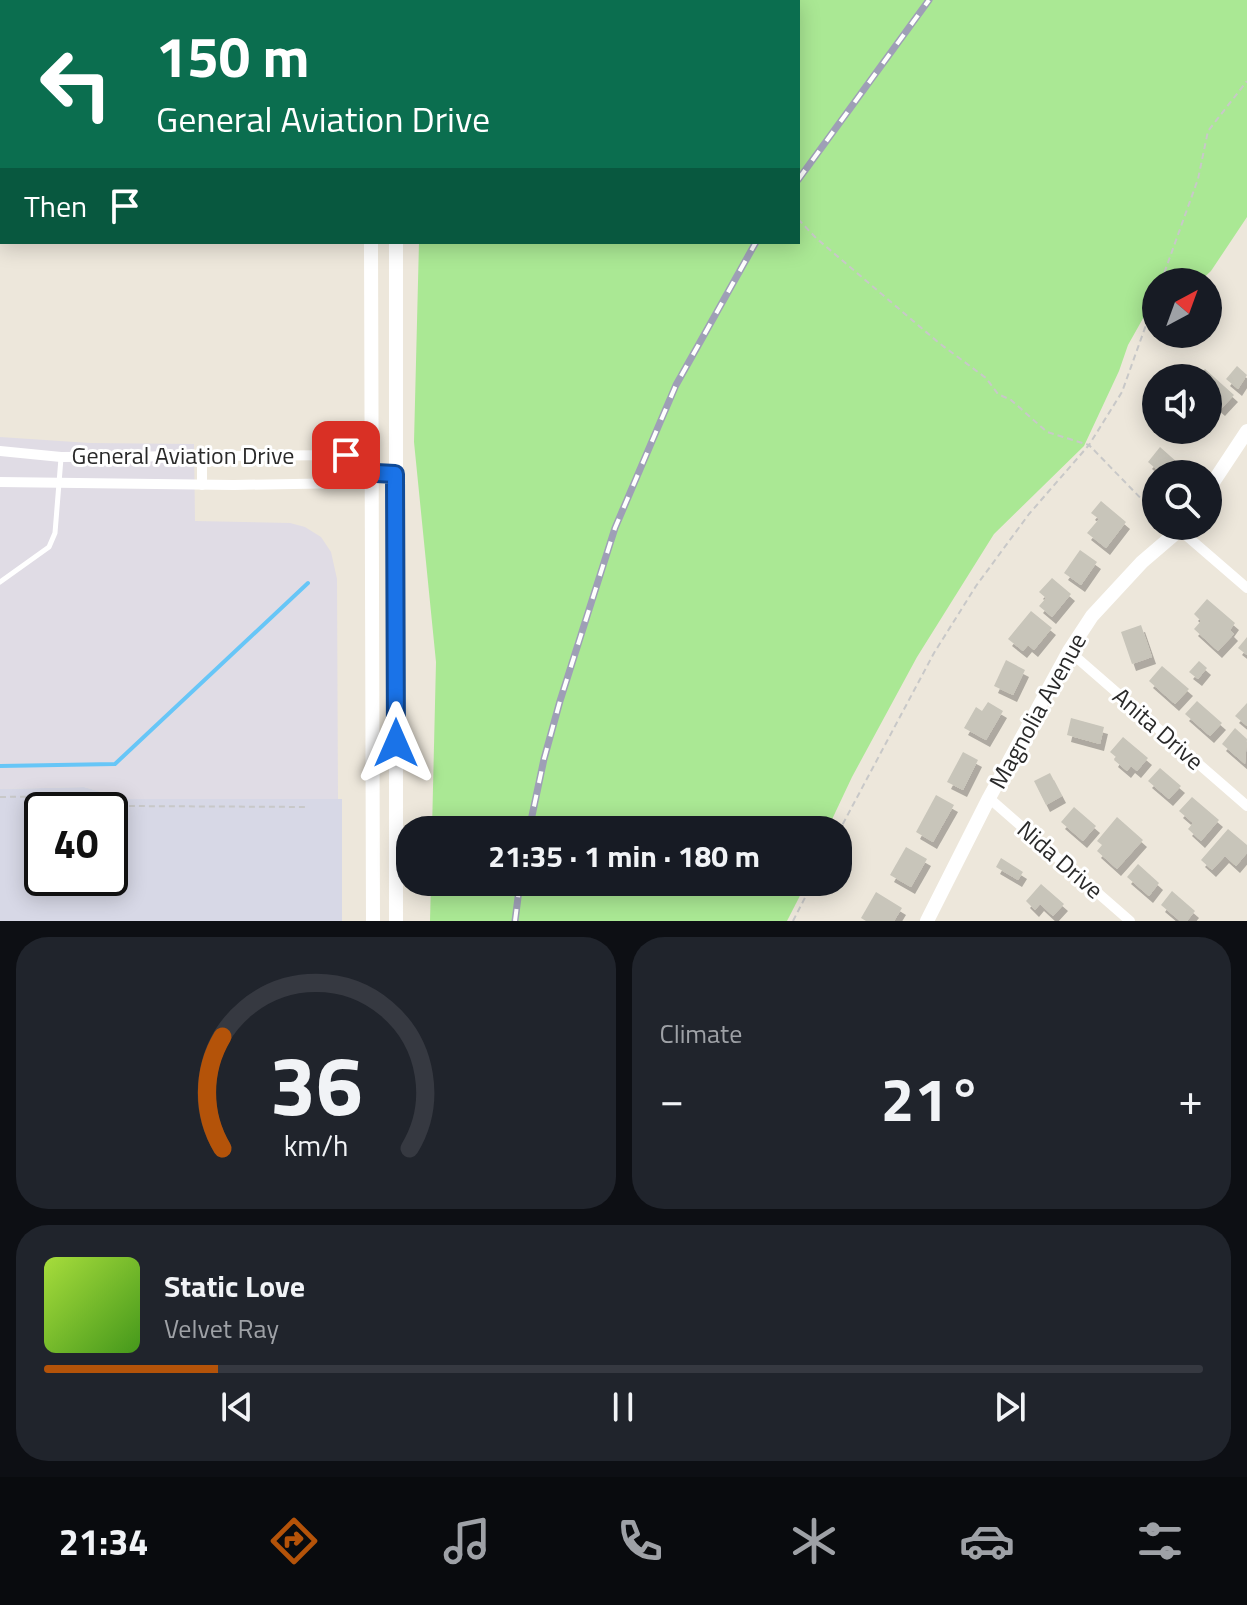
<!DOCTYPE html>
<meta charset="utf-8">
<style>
:root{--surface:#171b24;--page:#20242c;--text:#f1f3f6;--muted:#9ea1a6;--line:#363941;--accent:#b45309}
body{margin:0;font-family:"Titillium Web",sans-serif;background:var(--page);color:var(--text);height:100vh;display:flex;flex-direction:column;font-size:30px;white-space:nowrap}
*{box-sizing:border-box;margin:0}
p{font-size:26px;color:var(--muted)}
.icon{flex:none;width:44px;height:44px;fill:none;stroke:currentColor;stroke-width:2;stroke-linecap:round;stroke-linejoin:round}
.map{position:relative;height:921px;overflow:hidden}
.drawer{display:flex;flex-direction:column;gap:16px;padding:16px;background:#0d0f14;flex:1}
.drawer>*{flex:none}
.top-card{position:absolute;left:0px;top:0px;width:800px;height:244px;box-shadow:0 4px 20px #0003;background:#0b6e4f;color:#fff;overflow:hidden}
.needle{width:52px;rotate:41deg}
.fabs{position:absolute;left:1142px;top:268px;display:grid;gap:16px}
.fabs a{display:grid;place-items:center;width:80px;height:80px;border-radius:50%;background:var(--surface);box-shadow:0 4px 20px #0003;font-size:40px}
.speed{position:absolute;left:24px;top:792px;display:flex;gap:16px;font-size:40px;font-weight:700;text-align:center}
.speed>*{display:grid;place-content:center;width:104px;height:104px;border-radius:50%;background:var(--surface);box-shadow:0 4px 20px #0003;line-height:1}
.speed .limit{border:4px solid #111;border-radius:12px;background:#fff;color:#111}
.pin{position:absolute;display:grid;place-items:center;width:68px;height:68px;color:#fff;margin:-34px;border-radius:16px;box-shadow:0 4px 12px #0006}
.me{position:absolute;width:88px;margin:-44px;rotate:0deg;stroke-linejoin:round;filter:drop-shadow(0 0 6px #0008)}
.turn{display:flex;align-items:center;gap:28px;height:168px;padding:0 24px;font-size:36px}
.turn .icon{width:104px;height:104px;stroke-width:2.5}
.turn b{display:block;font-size:56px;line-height:68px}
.then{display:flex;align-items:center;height:76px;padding:0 24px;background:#0003;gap:16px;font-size:30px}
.big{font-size:60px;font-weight:700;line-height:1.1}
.drawer .card{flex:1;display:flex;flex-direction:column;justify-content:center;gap:12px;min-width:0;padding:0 28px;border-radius:32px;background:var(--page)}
.drawer .dial{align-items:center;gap:0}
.dial svg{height:208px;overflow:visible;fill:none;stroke:var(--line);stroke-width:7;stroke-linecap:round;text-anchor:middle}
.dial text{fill:var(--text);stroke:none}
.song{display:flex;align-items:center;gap:24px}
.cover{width:96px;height:96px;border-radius:12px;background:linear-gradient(135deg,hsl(80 70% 55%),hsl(100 70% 35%))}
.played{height:8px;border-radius:4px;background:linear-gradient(90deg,var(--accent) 15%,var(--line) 15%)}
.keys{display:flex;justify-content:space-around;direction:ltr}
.heat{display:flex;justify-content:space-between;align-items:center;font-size:44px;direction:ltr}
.drawer .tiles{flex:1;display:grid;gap:16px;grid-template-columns:1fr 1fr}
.card:last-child{grid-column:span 2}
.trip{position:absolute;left:396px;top:816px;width:456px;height:80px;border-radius:32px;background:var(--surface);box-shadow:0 4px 20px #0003;font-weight:700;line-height:80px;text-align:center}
.dock{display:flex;height:128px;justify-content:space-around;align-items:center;background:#090b0e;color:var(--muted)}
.dock .icon{width:56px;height:56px}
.dock .current{color:var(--accent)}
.dock b{font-size:36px;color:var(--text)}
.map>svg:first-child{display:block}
.industrial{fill:#e0dce5}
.airport{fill:#d7d8e6;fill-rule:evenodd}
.green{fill:#aae894}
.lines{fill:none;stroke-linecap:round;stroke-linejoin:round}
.stream{stroke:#67c6f7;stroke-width:4}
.building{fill:#c8c5ba;filter:url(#shadow)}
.path{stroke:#c8c8c8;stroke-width:2;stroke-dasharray:6 4;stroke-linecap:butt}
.lane{stroke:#fff;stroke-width:5}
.street{stroke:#fff;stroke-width:10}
.secondary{stroke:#fff;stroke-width:14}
.rail-casing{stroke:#9e9fb6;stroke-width:7}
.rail{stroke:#fff;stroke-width:4;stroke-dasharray:12;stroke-linecap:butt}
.route-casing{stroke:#114b97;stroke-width:20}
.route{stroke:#1a73e8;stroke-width:14}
.labels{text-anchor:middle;stroke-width:6;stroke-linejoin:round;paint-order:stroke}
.street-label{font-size:24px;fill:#2a2a2a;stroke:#fff}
</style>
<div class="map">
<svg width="1247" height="921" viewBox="0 0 1247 921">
<defs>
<filter id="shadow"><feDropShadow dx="4" dy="7" stdDeviation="0" flood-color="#0004"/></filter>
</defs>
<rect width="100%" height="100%" fill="#ede7db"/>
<!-- industrial -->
<path class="industrial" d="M0,437L90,443L194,444L195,521L290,523L305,527L321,537L331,552L337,579L338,799H126L84,787L0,789Z"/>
<!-- airport -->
<path class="airport" d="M84,787L126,799H342V921H0V789ZM42,810H110V878H42Z"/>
<!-- green -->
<g class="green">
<path d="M643,0H1247V217L1211,271L1199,282H1156V304L1150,306L1128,345L1119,371L1084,446L994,534L917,657L852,777L827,830H432L436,662L414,442L419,242H798V2H642Z"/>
<path d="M431,882H807L787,921H430Z"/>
</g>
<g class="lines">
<!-- stream -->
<path class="stream" d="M0,766L115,764L308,583"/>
</g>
<!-- building -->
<g class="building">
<path d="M1237,366L1247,375L1238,389L1226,379Z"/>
<path d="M1205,369L1234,395L1221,409L1208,398V378H1197Z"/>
<path d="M1160,447L1178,463L1169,474H1162L1148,462Z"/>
<path d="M1101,501L1126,522L1106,548L1087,533L1099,519L1091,513Z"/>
<path d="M1080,550L1097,562L1081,585L1064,573Z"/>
<path d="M1052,578L1071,594L1052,617L1039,606L1046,598L1039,592Z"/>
<path d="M1207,599L1235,623L1230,630L1234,634L1218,651L1194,629L1201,621L1194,614Z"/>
<path d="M1031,611L1052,628L1034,650L1028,645L1023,651L1008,639Z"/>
<path d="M1141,625L1152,657L1132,664L1121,632Z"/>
<path d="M1247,637V655L1238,648Z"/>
<path d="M1006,660L1025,670L1013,695L994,686Z"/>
<path d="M1199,661L1207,668L1198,679L1189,672Z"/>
<path d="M1162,666L1189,689L1175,704L1149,681Z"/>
<path d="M1197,701L1222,723L1210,736L1185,714Z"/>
<path d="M988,702L1003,711L986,740L964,728L976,707L982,711Z"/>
<path d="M1247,703V726L1235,716Z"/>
<path d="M1071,718L1104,727L1100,744L1067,735Z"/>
<path d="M1235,728L1247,739L1245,764L1222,744Z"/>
<path d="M1123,737L1148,758L1137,771L1131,766L1127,771L1114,760L1116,757L1110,752Z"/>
<path d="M963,752L978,760L963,790L947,782Z"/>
<path d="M1160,768L1181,786L1169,799L1148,781Z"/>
<path d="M1050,773L1062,796L1046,805L1034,781Z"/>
<path d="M936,795L954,805L933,842L916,832Z"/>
<path d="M1192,797L1219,820L1201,841L1188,829L1193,823L1179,811Z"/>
<path d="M1074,807L1096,826L1083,841L1061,822Z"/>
<path d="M1117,817L1143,840L1117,869L1097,851L1102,845L1097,841Z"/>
<path d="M1228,829L1247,845V853L1236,866L1225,856L1212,870L1201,860Z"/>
<path d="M906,847L927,859L911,887L890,875Z"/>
<path d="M1001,858L1023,872L1018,880L996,867Z"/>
<path d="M1138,864L1159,883L1149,896L1127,877Z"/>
<path d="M1041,884L1064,904L1053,916L1040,904L1035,910L1026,901Z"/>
<path d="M1172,891L1195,911L1187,921H1180L1161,905Z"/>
<path d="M876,892L902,908L894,921H866L861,918Z"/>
</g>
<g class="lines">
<!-- path -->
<g class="path">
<path d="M798,219L816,238L939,343L986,378L998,394L1011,400L1047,432L1089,445L1156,514"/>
<path d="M1161,282L1198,179L1208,131L1247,81"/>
<path d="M0,797L78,796L124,806L308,807"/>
<path d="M838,833L934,653L976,586L1029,514L1089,445L1122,392L1156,297"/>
<path d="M793,921L813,882"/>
</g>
<!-- lane -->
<path class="lane" d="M0,582L49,547L55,533L61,458"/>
<!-- street -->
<g class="street">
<path d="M0,451L61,457L346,455L357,472"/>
<path d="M202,456V485"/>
<path d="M0,482L234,485L347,483L357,472"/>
<path d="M1181,531L1247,588"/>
<path d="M1069,651L1247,806"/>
<path d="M989,798L1130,921"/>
</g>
<!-- secondary -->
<g class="secondary">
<path d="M371,0V2"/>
<path d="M396,2V0"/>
<path d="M371,242L373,921"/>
<path d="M396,242V921"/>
<path d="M1208,490L1247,431"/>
<path d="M927,921L989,798L1069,651L1092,616L1142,562L1184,526"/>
</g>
<defs>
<g id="rail">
<path d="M798,180L929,0"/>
<path d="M529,830L544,759L560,701L615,528L676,385L756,242"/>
<path d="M515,921L520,882"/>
</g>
</defs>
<!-- rail casing -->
<use href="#rail" class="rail-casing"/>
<!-- rail -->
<use href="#rail" class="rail"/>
</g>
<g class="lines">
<defs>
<path id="route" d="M346,455L357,472L395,474L396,743"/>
</defs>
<!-- route casing -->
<use href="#route" class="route-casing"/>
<!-- route -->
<use href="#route" class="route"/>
</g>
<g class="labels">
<!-- street labels -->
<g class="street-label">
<text x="183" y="464">General Aviation Drive</text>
<text transform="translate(1038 711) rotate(-61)" y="8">Magnolia Avenue</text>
<text transform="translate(1158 729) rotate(41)" y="8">Anita Drive</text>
<text transform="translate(1060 860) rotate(41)" y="8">Nida Drive</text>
</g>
</g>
</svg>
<div class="fabs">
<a><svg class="needle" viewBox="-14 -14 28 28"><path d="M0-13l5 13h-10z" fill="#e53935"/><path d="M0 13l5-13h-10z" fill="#9ea1a6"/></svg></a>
<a><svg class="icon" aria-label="sound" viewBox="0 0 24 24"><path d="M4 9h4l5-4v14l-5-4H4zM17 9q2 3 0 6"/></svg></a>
<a><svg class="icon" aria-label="search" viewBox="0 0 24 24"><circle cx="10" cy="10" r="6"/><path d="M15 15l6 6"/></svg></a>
</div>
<div class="speed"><div class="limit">40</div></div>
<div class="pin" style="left:346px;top:455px;background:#d93025"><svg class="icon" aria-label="arrive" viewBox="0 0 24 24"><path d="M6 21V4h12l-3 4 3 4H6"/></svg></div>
<svg class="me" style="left:396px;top:743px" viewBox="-20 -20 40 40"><path d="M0-17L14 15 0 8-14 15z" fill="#1a73e8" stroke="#fff" stroke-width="4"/></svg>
<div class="trip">21:35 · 1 min · 180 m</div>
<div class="top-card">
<div class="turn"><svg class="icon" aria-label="left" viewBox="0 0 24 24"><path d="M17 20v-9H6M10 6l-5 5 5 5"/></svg><div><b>150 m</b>General Aviation Drive</div></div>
<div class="then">Then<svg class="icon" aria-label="arrive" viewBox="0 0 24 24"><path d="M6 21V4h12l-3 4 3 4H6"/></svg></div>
</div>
</div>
<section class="drawer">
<div class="tiles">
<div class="card dial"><svg viewBox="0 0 100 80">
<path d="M14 69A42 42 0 1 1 86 69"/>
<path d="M14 69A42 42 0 0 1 14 26" stroke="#b45309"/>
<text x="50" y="56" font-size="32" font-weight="700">36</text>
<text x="50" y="72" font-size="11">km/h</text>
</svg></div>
<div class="card"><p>Climate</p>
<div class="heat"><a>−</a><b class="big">21°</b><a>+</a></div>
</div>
<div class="card">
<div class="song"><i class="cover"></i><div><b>Static Love</b><p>Velvet Ray</p></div></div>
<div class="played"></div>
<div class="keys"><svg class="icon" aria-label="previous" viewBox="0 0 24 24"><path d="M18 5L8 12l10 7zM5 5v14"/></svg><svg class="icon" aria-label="pause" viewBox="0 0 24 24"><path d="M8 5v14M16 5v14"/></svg><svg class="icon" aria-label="next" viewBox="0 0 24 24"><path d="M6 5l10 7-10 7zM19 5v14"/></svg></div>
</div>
</div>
</section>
<nav class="dock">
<b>21:34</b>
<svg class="icon current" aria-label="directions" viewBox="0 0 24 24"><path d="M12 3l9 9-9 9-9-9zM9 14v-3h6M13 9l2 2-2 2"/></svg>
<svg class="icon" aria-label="music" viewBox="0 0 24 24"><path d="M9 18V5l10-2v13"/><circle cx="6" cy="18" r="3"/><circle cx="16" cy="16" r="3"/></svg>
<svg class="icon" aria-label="phone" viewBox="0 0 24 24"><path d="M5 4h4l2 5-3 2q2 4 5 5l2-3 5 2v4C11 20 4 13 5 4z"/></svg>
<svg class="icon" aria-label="climate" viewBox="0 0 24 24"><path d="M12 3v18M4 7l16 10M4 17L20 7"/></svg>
<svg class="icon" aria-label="car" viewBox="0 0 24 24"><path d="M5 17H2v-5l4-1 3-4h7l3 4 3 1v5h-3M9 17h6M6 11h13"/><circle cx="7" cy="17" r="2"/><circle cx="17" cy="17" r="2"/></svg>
<svg class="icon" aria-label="filters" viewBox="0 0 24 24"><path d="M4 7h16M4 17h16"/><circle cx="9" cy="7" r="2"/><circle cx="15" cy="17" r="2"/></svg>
</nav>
